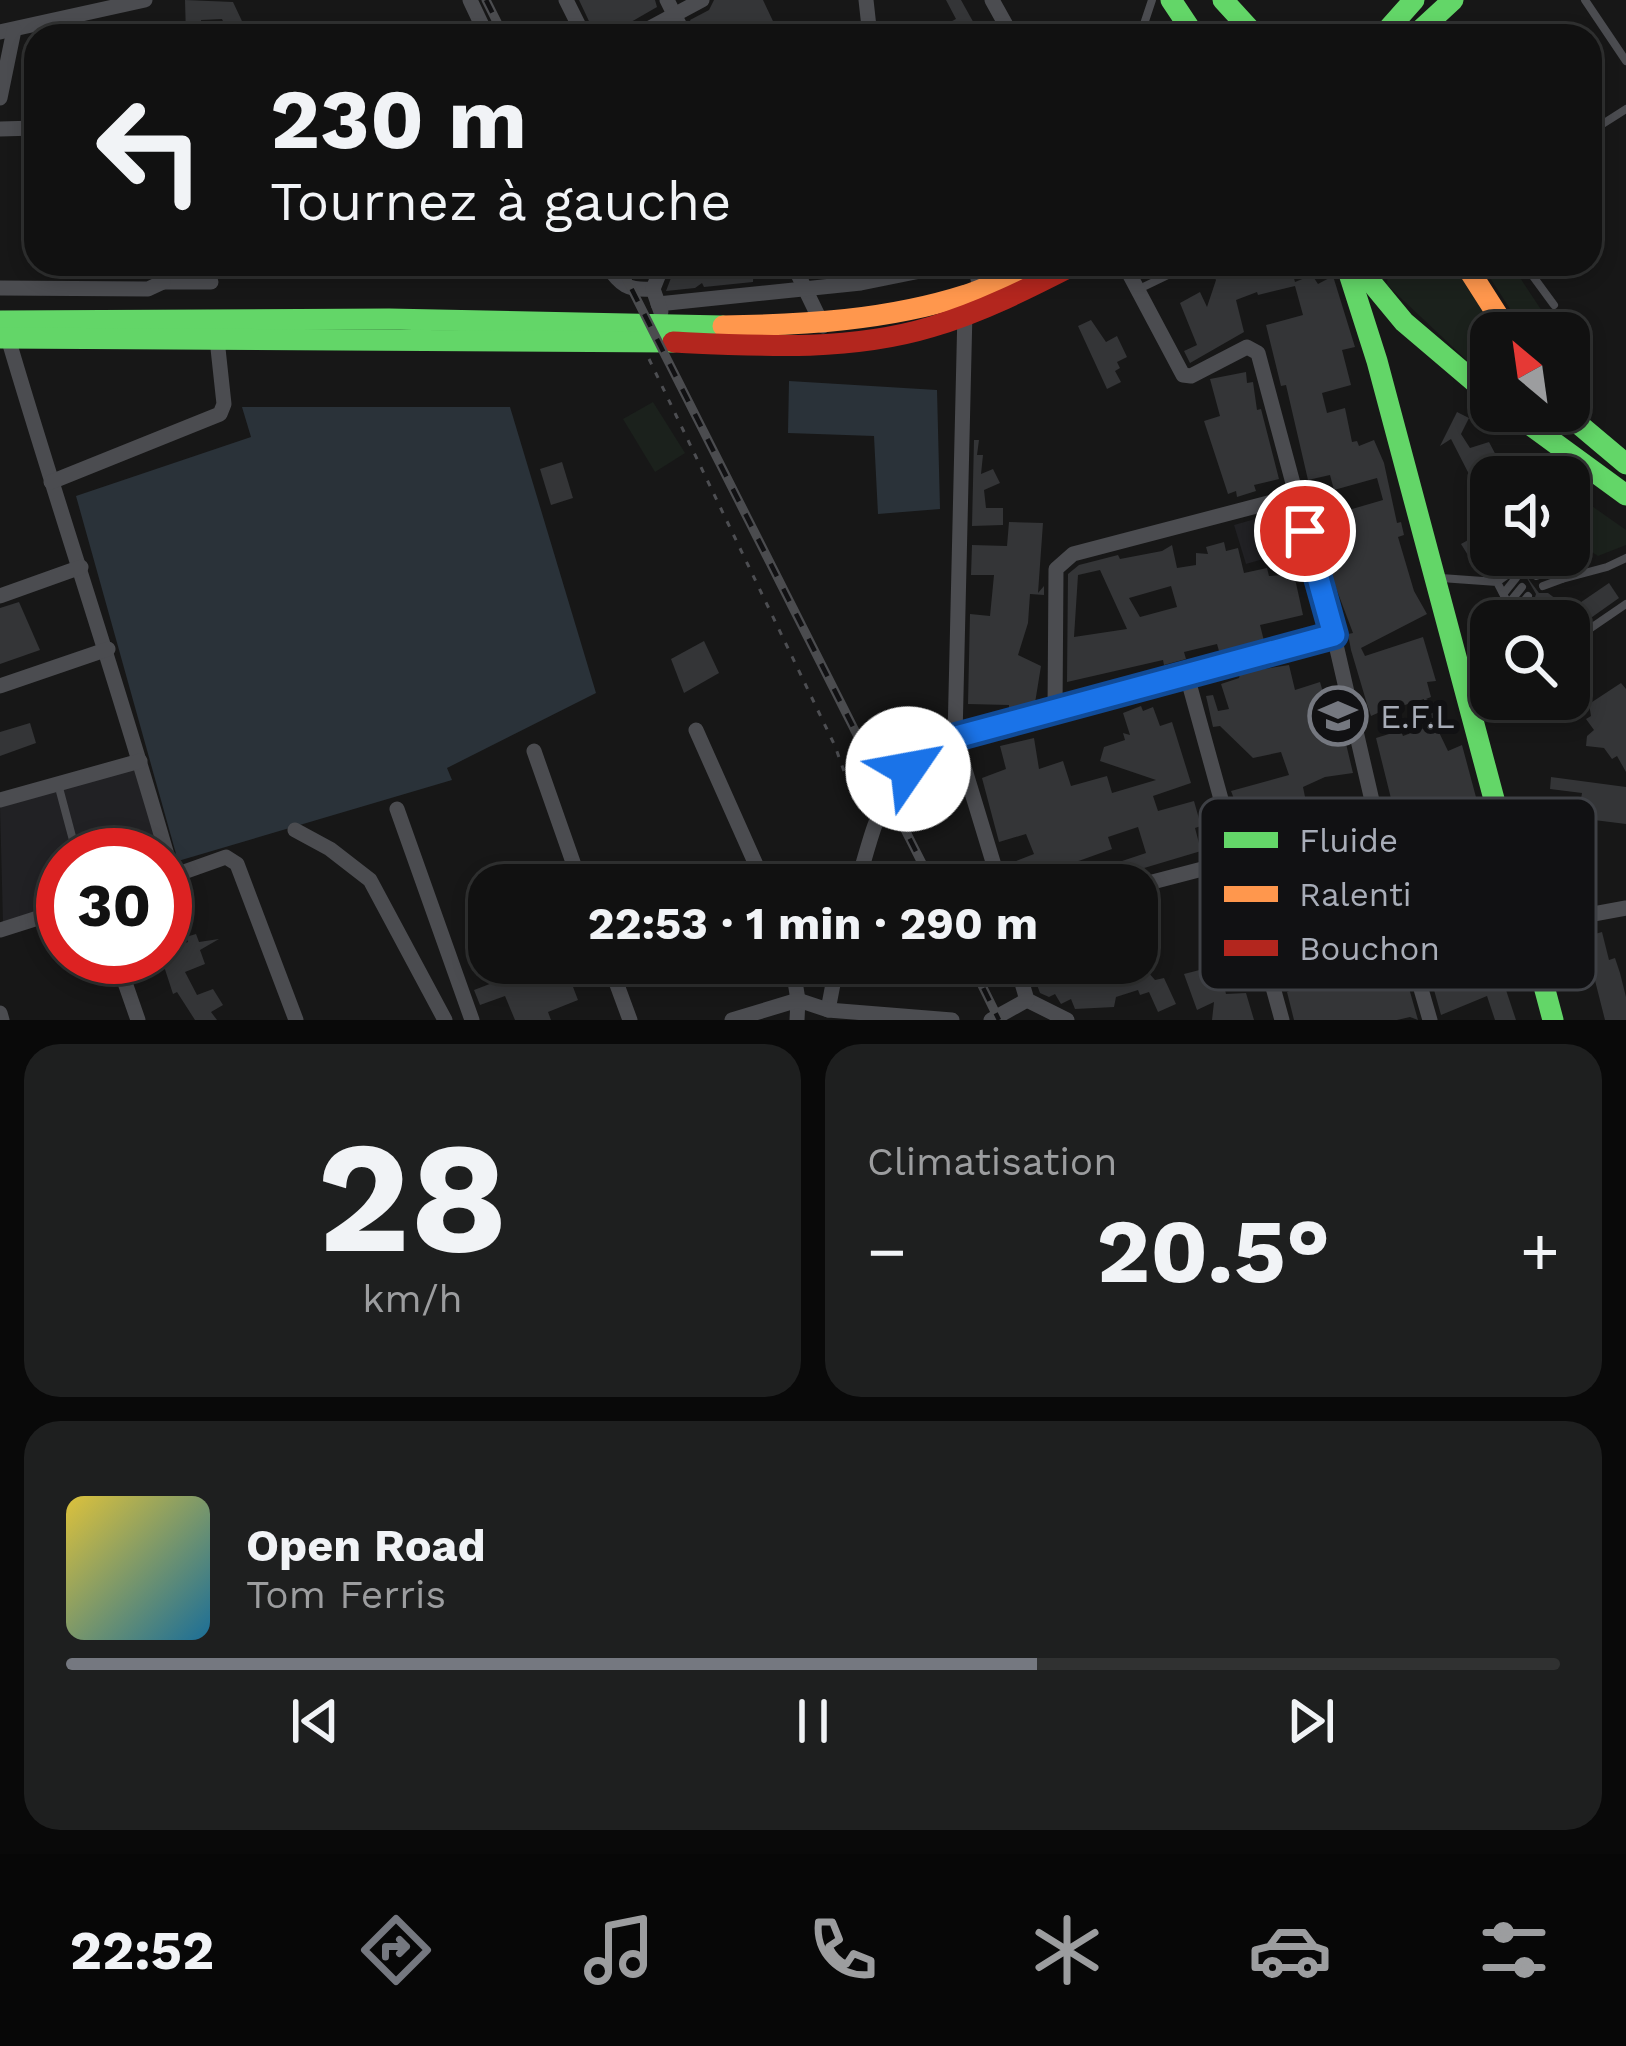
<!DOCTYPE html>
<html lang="fr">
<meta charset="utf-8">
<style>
:root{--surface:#111;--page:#1e1f1f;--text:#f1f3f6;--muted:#9c9d9f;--line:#303131;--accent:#757880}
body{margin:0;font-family:"Work Sans",sans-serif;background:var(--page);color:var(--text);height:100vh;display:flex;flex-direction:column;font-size:45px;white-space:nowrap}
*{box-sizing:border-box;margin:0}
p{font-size:39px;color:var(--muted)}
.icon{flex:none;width:66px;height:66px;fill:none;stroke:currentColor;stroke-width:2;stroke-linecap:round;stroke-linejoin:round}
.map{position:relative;height:1020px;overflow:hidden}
.sheet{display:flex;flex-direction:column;gap:24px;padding:24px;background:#090909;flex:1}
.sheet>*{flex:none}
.hud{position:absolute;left:24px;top:24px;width:1578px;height:252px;border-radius:36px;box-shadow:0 6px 18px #0003,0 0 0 3px var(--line);background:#111;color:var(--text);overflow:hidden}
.needle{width:78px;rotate:331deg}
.fabs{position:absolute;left:1470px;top:312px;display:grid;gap:24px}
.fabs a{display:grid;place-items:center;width:120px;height:120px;border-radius:24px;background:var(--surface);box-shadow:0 6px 18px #0003,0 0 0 3px var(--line);font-size:60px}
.speed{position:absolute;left:36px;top:828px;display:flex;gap:24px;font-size:60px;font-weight:700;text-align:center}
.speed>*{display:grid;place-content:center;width:156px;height:156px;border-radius:50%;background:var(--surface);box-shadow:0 6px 18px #0003,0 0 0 3px var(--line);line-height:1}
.speed .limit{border:18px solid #d22;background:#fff;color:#111}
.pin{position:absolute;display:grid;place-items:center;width:102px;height:102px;color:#fff;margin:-51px;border:6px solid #fff;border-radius:50%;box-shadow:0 3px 12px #0007}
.me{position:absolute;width:132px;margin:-66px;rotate:57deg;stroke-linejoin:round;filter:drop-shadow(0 0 9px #0008)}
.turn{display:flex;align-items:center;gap:42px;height:252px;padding:0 48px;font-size:54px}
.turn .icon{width:156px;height:156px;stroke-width:2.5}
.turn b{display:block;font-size:84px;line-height:102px}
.big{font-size:90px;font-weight:700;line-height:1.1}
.sheet .tile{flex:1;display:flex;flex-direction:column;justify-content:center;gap:18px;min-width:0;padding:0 42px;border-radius:36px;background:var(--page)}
.sheet .dial{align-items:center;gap:0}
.dial b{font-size:156px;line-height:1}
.song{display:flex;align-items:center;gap:36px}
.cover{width:144px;height:144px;border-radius:18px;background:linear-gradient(135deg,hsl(50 70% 55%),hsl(200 70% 35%))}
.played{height:12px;border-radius:6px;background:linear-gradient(90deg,var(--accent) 65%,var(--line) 65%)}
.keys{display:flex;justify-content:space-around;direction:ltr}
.heat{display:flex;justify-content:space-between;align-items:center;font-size:66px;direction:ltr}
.sheet .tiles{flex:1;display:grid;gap:24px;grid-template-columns:1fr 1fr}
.tile:last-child{grid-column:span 2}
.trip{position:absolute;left:468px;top:864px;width:690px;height:120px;border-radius:36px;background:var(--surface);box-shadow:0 6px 18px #0003,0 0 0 3px var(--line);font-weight:700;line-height:120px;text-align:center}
.tabs{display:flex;height:192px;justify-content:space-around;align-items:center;background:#070707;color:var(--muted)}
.tabs .icon{width:84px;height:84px}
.tabs .active{color:var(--accent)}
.tabs b{font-size:54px;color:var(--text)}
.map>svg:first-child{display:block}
.built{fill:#212124}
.green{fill:#1b211c}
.water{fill:#2a3239}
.building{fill:#343537;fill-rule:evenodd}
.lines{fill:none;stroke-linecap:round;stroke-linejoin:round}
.path{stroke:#4d4e52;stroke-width:3;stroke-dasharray:6 9;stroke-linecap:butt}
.lane{stroke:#4b4c50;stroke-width:8}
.street{stroke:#4b4c50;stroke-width:15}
.fast{stroke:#63d668;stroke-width:21}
.slow{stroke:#ff974d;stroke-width:21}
.jam{stroke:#b3261e;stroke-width:21}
.rail-casing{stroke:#4b4c4f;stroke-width:9}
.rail{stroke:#111113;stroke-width:4.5;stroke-dasharray:14;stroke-linecap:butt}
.route-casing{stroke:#114b97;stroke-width:30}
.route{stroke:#1a73e8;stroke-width:21}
.labels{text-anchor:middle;stroke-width:12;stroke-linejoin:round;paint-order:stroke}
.poi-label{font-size:33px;fill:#a8adb8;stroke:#111113;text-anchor:start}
.key{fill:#111113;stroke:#3e4045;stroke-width:3}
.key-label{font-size:33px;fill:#a8adb8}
</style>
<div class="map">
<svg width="1626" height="1020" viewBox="0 0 1626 1020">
<rect width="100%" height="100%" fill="#171717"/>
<!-- built -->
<g class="built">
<path d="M1294,508L1305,547L1246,564L1234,525Z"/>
<path d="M138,768L161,855H63V905L3,923L0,807Z"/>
</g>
<!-- green -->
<g class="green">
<path d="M1388,264H1454L1497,333H1491V383L1387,285Z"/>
<path d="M1481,264H1511L1544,314L1523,329Z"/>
<path d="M653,402L685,453L655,472L623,419Z"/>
<path d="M1579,497L1626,530V545L1598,556L1569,537V520Z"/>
</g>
<!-- water -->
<g class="water">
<path d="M789,381L937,390L940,509L878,514L874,436L788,433Z"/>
<path d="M242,407H510L596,693L447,768L452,780L178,861L76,496L251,437Z"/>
</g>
<!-- building -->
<g class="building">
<path d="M185,0L233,2L249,36H238L235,31L229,34L222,19L201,20L203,36H186Z"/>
<path d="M579,0H655L657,7L624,26L623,36H614L612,32L596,36Z"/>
<path d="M714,0H763L780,36H697L690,20L709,10Z"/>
<path d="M946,0H961L981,36H923L956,19Z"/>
<path d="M684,264H754L753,282L704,287L702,283L695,288L666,291L674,270Z"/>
<path d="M1208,264H1290L1295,282L1312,275L1318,284L1333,276L1355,347L1342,350L1351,385L1322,393L1327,413L1345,408L1352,442L1357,441L1359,446L1374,440L1384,463L1397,523L1401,522L1404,535L1398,537L1414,591L1427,614L1361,648L1365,656L1423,637L1436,681L1427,682L1431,697L1426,699L1436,704L1438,711L1431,724L1424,711V699L1392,709L1403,736L1435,724L1448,751L1462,745L1480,812L1477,813L1485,848L1461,855L1463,862L1440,869L1438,861H1432L1408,867L1376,738L1389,734L1380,712L1371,716L1367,704L1351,650L1348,634L1353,633L1327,564L1315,510L1332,505L1335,514L1383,500L1377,478L1334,490L1330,475L1308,480L1286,385L1281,386L1266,325L1303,315L1295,286L1258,295L1257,292L1236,300L1244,332L1190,363L1184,351L1197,345L1180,303L1200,292L1207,307L1216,280Z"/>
<path d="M1091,320L1106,342L1117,336L1127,357L1117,362L1120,368L1115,371L1121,382L1107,389L1078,326Z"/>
<path d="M1246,372L1247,383L1253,382L1257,410L1261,409L1279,479L1254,485L1256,491L1237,497L1236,491L1228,494L1204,421L1220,416L1210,379Z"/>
<path d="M1457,412L1469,418L1461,434L1470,448L1489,442L1499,461L1472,480L1451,439L1440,446Z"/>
<path d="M974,440H979L977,455H983L981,474L993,469L1000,483L984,490L986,508H1003V525L972,526Z"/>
<path d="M562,462L573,498L551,505L540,469Z"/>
<path d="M1491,504V548L1471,560L1461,544L1477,535L1467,519Z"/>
<path d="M1009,522L1043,523L1038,593L1044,586V595L1030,594L1028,623L1018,655L1041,666L1035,703L1009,710V705L968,704L970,614L990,616L994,575H971L972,545L1007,546Z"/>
<path d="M1224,542L1226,551L1238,548L1244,573L1267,568L1269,576L1294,574L1303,615L1260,625L1264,641L1219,651L1217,644L1184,652L1186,659L1164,665L1163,660L1067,682L1068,574L1079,565L1118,555L1120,559L1162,551L1172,545L1177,568L1196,565V553L1208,554L1206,547ZM1100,570L1127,629L1074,637L1078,575ZM1171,586L1177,607L1140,617L1129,598Z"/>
<path d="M1524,573L1539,593H1548L1556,599L1570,621H1538L1534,614L1539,610L1533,603L1536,594Z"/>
<path d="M1609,583L1619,598L1578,627L1568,611Z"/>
<path d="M19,602L40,650L0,664V608Z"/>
<path d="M704,641L719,673L684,693L671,659Z"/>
<path d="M1289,665L1295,690L1320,682L1329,713L1338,710L1353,773L1325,777L1303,787L1311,826L1320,822L1328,840L1348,833L1344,822L1363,815L1369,842L1364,844L1373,884L1379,882L1418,1020L1410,1017L1397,1020H1294L1287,992L1292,990L1277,956L1289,952L1304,985L1340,974L1319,933L1284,946L1276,913L1267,916L1264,908L1242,831L1246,830L1231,791L1289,775L1281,752L1253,758L1220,726L1213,727L1206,696L1213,695L1218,711L1229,709L1221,684L1239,678L1240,673ZM1283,802L1293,832L1275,838L1248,812ZM1343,851L1352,876L1281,871ZM1365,895L1375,919L1343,929L1334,911L1342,908L1340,903Z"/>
<path d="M1621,683L1626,689V772L1617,756L1612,759L1604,748L1586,746L1587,736L1594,730L1586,719L1591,716L1589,704Z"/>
<path d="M1141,706L1143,711L1153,707L1160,726L1172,722L1191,783L1153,796L1158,811L1194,801L1201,826L1195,828L1201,851L1114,877L1110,865L1146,853L1138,827L1108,837L1112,849L1059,868L1063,885H1040L1038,878L1012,885L1006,865L1034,854L1026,834L999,842L982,778L1006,769L1000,746L1034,738L1039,769L1063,761L1071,786L1107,776L1112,793L1156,780L1100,761L1104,747L1125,740L1123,733L1130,735L1123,713Z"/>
<path d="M30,723L36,743L0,756V732Z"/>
<path d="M1551,777L1626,787V824L1578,818L1582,793L1550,789Z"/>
<path d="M1602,932L1609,960L1615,958L1620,973L1626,997V1020H1605L1584,937Z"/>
<path d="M196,934L199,942L219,939L200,950L205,964L185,972L197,995L213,989L223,1005L211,1012L217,1020H195L177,992L173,994L161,957H165V950L188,942L186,937Z"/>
<path d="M1496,949L1509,968L1519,965L1522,976L1503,981L1516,1020H1495L1487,996L1441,1015L1429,972L1457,962L1464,981L1489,969L1483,955Z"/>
<path d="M1029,963H1140L1155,980L1164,978L1176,1004L1158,1012L1149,992L1140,995L1138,990L1116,997L1114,1007L1075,1009L1071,999L1061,1004L1055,994L1049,997L1040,993Z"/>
<path d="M1219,965L1226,994L1246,993L1254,1020H1212L1214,1002L1197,1010L1184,974Z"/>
<path d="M565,966L578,1000L548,1012L551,1020H515L505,996L480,1005L474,990L524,971L528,980Z"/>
</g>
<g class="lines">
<!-- path -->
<path class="path" d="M649,359L835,746L855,802L863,810"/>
<!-- lane -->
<g class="lane">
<path d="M1585,0L1626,61"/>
<path d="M1140,36L1152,0"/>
<path d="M1590,132L1626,109"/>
<path d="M1524,264L1554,305"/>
<path d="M1139,289L1191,264"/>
<path d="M1569,484L1574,468"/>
<path d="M1546,555L1562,579L1607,567L1626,558"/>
<path d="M1530,568L1549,561"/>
<path d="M1536,576L1556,569"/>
<path d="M1441,578L1497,582L1517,621"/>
<path d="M1497,582L1535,555"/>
<path d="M1543,586L1562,579"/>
<path d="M1504,593L1516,578"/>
<path d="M1509,603L1522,587"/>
<path d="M1514,613L1528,596"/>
<path d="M1569,643L1626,604"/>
<path d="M1472,694L1491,671"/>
<path d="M1472,707L1491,695"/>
<path d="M58,784L77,855"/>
</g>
<!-- street -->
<g class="street">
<path d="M470,0L487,36"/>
<path d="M566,0L584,36"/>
<path d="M667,0L685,36"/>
<path d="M866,0L870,36"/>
<path d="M992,0L1012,36"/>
<path d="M0,32L145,0"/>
<path d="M635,36L702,0"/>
<path d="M0,98L14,30"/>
<path d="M0,129L36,128"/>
<path d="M606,264C620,285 628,291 653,289"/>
<path d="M793,264L823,326"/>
<path d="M975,264L980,289"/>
<path d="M1124,264L1183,375L1191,376L1247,347L1258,353L1334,636L1394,896L1430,1020"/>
<path d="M163,282H211"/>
<path d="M0,288L148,289L163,282L162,264"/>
<path d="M658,304L861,283L955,264"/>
<path d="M965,311L955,737L1000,885"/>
<path d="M661,312L653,289L663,264"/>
<path d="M8,338C61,518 122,695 173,876"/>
<path d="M51,482L220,414L224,404L216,330"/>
<path d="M0,596L81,567"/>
<path d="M1187,676L1282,1020"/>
<path d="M0,686L108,649"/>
<path d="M1055,711L1056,569L1073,554L1295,496"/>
<path d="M696,730L765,885"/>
<path d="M534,751L581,885"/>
<path d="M0,800L140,761"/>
<path d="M397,809L472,1020"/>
<path d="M295,830L330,849L370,880L445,1020"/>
<path d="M167,878L226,857L237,864L296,1020"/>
<path d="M857,885C881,801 881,788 955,737L1334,636"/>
<path d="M1137,886L1237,860"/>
<path d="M1394,896L1511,860"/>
<path d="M1528,926L1626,908"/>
<path d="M0,930L63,910"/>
<path d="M116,957L138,1020"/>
<path d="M609,963L630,1020"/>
<path d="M792,963L798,1000L797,1020"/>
<path d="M1016,963L1027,1000L1067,1020"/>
<path d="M828,1010L837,963"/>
<path d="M0,1013L2,1020"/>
<path d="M732,1020L798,1000L828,1010L952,1020"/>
<path d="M991,1020L1027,1000"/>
</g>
<!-- fast -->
<g class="fast">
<path d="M1171,0L1195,36"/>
<path d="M1223,0L1256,36"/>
<path d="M1382,36L1414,0"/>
<path d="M1414,36L1453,0"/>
<path d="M1346,264L1377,361L1553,1020"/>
<path d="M1356,264L1404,322L1491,396"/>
<path d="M0,321L389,319L723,326"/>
<path d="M0,338L673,342"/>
<path d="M1511,411L1626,495"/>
<path d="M1563,411L1626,464"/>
</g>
<!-- slow -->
<g class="slow">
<path d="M1465,264L1509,333"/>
<path d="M723,326C804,325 888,320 966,295C990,288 1012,275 1035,264"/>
</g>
<!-- jam -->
<path class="jam" d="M673,342C758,346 848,352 931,327C982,312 1029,288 1076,264"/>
<defs>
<g id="rail">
<path d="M486,0L504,36"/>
<path d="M619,264L933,885"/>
<path d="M971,963L999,1020"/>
</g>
</defs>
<!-- rail casing -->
<use href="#rail" class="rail-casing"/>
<!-- rail -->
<use href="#rail" class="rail"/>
</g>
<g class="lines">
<defs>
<path id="route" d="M908,769L956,737L1334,635L1305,531"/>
</defs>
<!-- route casing -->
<use href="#route" class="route-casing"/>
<!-- route -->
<use href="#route" class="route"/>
</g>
<!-- icons -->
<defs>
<symbol id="university-ring" viewBox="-11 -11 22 22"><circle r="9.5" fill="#111113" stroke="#757880" stroke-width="1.5"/><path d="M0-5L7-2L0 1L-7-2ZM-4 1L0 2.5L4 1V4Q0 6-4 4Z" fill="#757880"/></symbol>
</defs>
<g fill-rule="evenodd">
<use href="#university-ring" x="1305" y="683" width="66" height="66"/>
</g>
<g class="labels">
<!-- poi labels -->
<g class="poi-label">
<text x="1380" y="728">E.F.L</text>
</g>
</g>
<!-- legend -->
<rect x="1200" y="798" width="396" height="192" rx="18" class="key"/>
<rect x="1224" y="832" width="54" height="16" fill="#63d668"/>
<rect x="1224" y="886" width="54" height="16" fill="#ff974d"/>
<rect x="1224" y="940" width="54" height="16" fill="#b3261e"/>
<g class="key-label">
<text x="1299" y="852">Fluide</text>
<text x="1299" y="906">Ralenti</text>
<text x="1299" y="960">Bouchon</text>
</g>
</svg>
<div class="fabs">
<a><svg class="needle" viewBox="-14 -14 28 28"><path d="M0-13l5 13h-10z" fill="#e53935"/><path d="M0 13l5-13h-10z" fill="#9c9d9f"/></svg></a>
<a><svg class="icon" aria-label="sound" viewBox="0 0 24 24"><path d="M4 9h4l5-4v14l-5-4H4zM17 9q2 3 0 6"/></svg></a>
<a><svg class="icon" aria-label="search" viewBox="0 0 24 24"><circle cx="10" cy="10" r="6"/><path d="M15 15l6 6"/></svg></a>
</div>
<div class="speed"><div class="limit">30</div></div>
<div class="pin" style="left:1305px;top:531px;background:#d93025"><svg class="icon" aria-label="arrive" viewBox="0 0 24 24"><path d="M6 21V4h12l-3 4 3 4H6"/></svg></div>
<svg class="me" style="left:908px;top:769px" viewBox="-20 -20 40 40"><circle r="19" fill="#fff"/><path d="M0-13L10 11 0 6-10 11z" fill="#1a73e8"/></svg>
<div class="trip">22:53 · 1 min · 290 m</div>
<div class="hud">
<div class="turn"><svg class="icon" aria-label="left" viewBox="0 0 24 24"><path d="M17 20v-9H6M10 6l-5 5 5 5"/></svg><div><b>230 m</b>Tournez à gauche</div></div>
</div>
</div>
<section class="sheet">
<div class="tiles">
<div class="tile dial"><b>28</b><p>km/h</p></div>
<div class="tile"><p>Climatisation</p>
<div class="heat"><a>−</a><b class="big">20.5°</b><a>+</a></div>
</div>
<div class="tile">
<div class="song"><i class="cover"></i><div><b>Open Road</b><p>Tom Ferris</p></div></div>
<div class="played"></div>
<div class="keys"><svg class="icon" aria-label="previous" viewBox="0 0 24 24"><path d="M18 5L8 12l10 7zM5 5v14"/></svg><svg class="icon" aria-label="pause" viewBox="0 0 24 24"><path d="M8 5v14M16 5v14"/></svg><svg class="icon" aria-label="next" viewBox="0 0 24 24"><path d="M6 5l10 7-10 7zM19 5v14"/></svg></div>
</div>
</div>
</section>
<nav class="tabs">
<b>22:52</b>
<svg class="icon active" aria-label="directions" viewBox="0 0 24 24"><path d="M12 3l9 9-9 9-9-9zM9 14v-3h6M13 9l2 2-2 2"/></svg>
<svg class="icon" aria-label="music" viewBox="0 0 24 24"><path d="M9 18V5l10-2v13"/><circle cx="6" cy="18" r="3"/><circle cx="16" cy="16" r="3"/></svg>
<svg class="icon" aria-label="phone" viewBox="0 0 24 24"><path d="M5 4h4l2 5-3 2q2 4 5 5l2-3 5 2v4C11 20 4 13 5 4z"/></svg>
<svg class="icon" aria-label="climate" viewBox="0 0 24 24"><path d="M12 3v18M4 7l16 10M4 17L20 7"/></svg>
<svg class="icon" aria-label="car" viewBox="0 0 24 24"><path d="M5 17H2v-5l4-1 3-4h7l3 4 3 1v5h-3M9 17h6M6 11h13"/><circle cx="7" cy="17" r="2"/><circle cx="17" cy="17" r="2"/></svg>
<svg class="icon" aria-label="filters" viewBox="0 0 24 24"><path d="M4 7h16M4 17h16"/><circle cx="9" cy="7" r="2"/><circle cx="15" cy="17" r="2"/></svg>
</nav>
